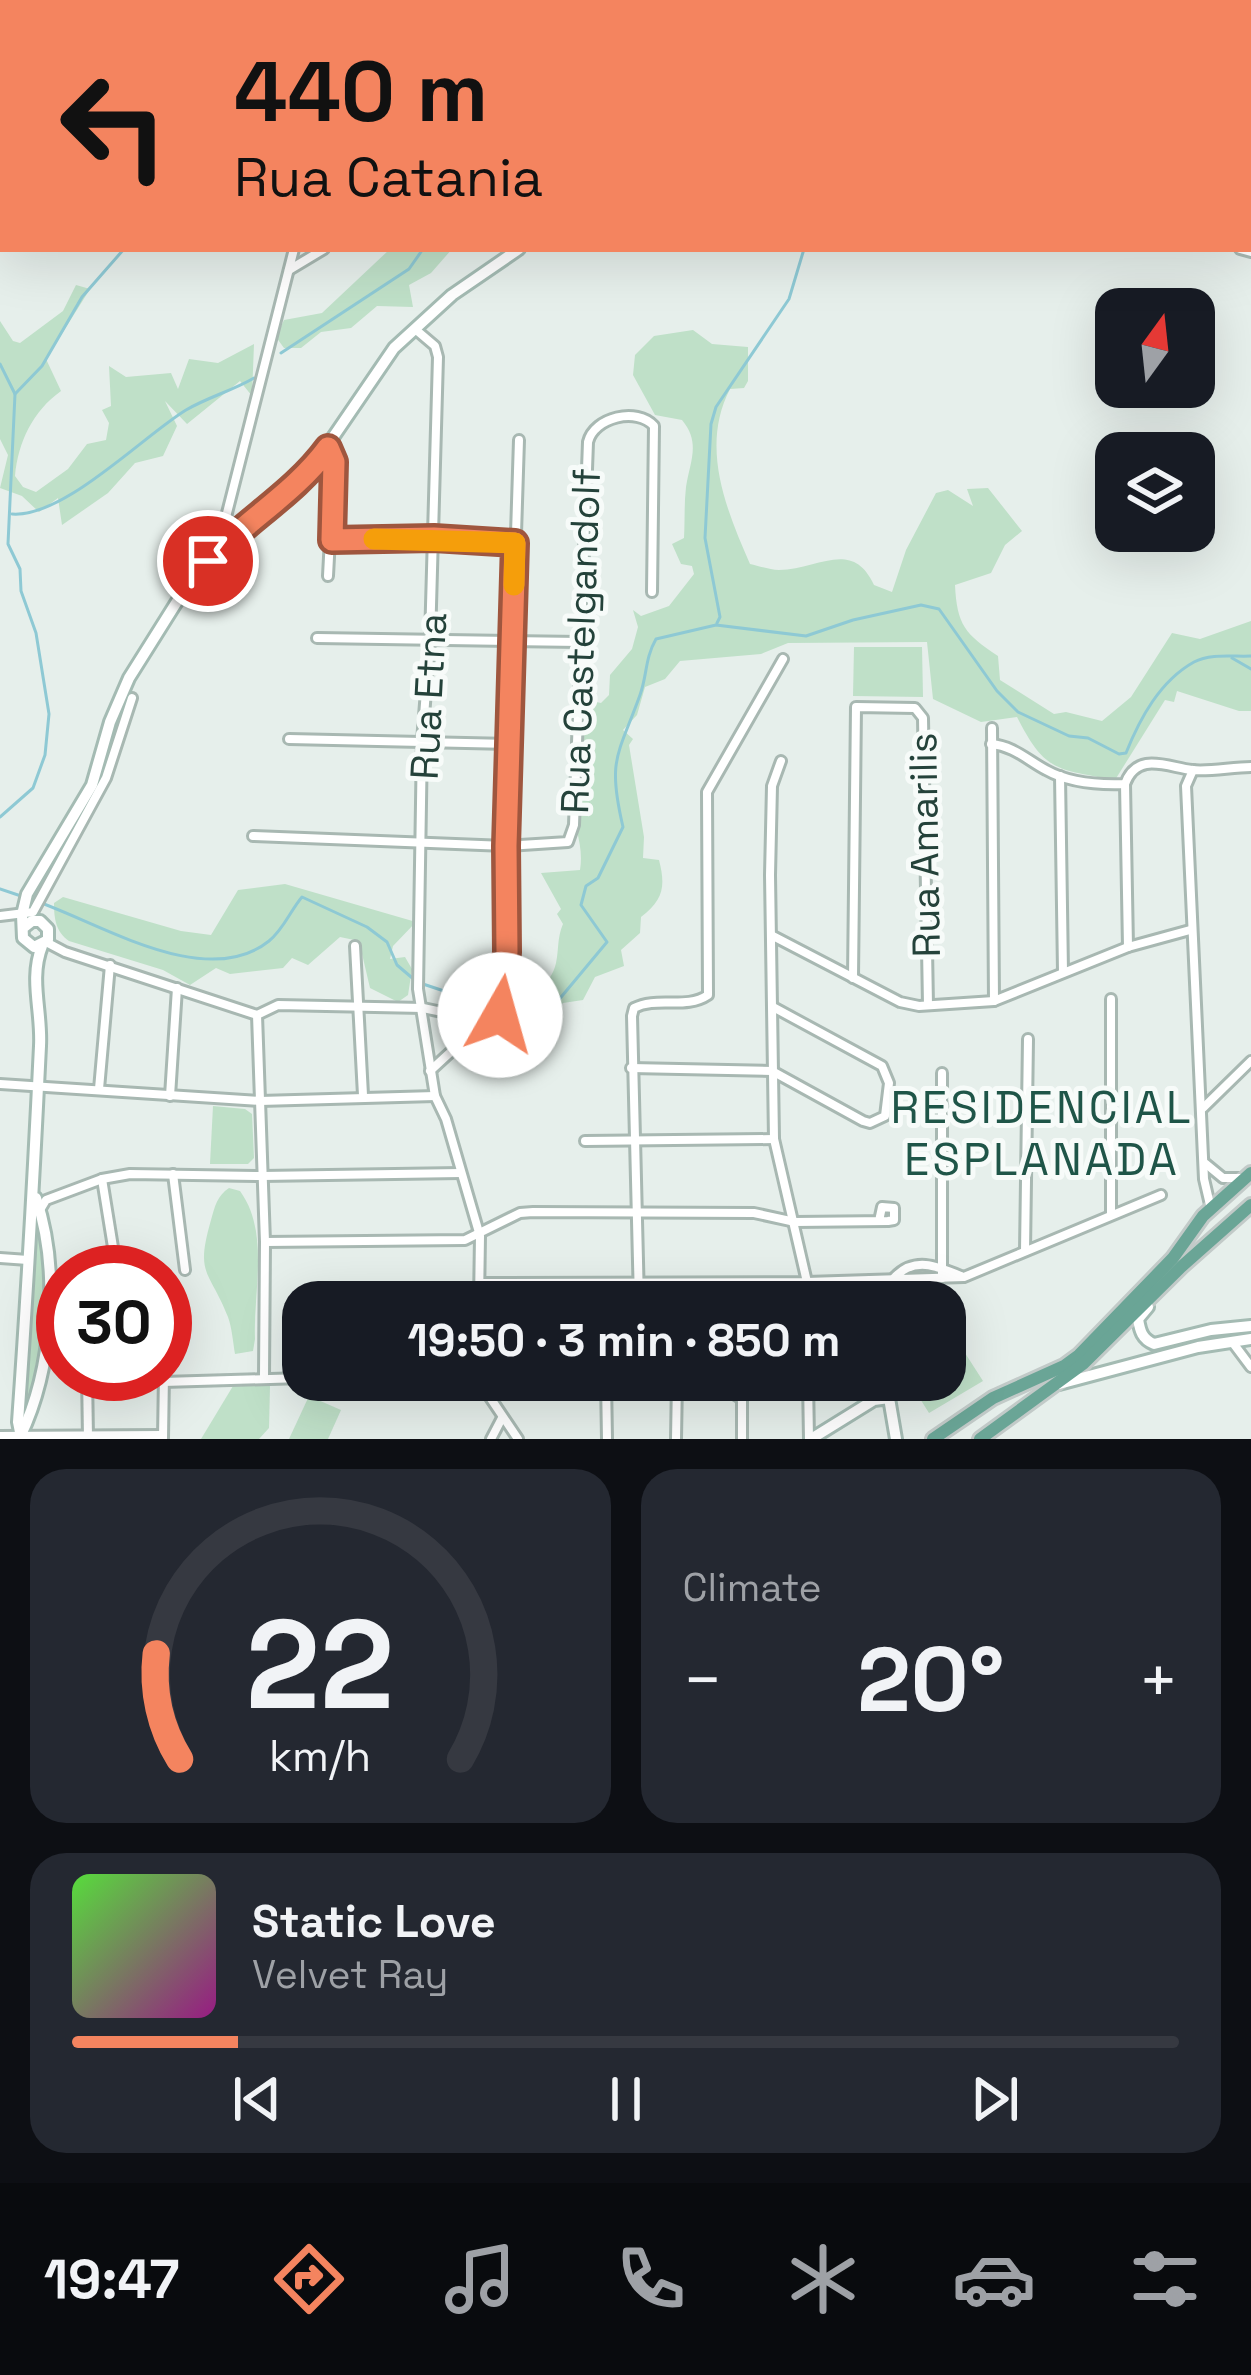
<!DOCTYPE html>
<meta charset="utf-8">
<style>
:root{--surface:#171b24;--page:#242831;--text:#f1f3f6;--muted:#9ea1a6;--line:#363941;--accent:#f4845f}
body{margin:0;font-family:"Space Grotesk",sans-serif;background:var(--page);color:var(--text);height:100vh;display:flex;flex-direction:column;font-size:45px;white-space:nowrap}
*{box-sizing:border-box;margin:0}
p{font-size:39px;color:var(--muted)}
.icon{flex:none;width:66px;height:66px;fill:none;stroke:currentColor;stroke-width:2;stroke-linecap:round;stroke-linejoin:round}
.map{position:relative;height:1439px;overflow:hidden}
.details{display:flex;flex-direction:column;gap:30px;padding:30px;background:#0d0f14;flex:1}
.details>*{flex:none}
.guide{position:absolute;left:0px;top:0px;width:1251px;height:252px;box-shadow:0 12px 48px #0002;background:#f4845f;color:#111;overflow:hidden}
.needle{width:78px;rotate:15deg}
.controls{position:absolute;left:1095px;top:288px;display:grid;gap:24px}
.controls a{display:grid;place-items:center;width:120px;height:120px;border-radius:24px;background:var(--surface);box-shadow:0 12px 48px #0002;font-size:60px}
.speed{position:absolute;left:36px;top:1245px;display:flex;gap:24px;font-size:60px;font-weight:700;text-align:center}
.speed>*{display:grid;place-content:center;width:156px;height:156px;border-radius:50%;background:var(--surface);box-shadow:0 12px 48px #0002;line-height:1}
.speed .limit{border:18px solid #d22;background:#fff;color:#111}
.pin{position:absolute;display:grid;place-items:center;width:102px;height:102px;color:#fff;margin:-51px;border:6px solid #fff;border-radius:50%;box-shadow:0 3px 12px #0007}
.me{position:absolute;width:132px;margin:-66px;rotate:7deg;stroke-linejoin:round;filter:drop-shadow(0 0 9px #0008)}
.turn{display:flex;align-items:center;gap:42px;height:252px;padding:0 36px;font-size:54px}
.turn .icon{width:156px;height:156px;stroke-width:2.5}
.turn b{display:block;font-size:84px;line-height:102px}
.big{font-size:90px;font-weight:700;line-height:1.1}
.details .tile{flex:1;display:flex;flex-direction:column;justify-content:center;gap:18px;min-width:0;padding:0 42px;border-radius:36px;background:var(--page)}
.details .dial{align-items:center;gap:0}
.dial svg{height:312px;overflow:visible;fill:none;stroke:var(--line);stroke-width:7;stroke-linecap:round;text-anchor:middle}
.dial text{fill:var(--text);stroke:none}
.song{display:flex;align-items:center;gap:36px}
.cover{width:144px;height:144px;border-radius:18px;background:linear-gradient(135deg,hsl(110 70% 55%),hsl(310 70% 35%))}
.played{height:12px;border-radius:6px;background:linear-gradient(90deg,var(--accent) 15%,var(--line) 15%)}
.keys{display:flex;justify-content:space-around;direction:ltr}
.heat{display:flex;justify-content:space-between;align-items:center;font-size:66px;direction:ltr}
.details .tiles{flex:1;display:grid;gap:30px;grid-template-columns:1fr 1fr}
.tile:last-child{grid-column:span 2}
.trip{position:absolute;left:282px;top:1281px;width:684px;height:120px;border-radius:36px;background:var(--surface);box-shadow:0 12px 48px #0002;font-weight:700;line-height:120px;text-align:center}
.dock{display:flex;height:192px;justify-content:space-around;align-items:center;background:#090b0e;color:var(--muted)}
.dock .icon{width:84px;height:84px}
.dock .current{color:var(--accent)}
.dock b{font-size:54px;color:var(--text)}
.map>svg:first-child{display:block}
.green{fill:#bfe0c8}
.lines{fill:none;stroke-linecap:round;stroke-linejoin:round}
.stream{stroke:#8ec9d4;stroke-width:3}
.street-casing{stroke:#a8b8b2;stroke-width:14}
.secondary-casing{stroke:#a4bbb3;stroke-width:16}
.primary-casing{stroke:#c2cac8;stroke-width:18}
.highway-casing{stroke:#c2cac8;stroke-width:21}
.street{stroke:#fff;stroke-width:8}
.secondary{stroke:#fff;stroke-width:10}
.primary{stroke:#6aa596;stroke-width:12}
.highway{stroke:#2f6f62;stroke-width:15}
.route-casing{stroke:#9f563e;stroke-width:30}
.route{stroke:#f4845f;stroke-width:21}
.slow{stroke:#f59e0b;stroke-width:21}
.labels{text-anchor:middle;stroke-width:10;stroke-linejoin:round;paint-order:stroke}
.street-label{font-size:39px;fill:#24423a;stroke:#f7fbf9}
.quarter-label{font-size:45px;letter-spacing:3px;fill:#1f5548;stroke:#f7fbf9}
</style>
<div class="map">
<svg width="1251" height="1439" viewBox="0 0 1251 1439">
<rect width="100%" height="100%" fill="#e6efeb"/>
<!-- green -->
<g class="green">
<path d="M390,249H452L431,273L409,285L413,307L377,306L351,328L321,332L301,348H284L276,337L284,320L322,313Z"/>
<path d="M76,285L90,289L46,359L61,391C33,411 18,442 15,476L23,487L36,492L68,469L87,444L106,440L109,423L102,410L111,406L109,366L126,377L171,373L178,389L189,359L218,363L254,344L252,396L240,381L187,424L165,401L177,426L163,456L135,463L108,493L62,525L58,498L39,512L22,496L0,488L8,455L0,439V321L13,341L20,343L63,311Z"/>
<path d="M693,330L712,344L748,347V381L744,388L730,389C700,447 726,509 750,564C759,566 770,570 779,570C818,570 852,538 874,585L892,592L906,550L936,493L948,490L973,506L967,489L988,488L1022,531L1005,545L991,573L955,585C957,625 965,634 998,656L1000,680L1054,714L1066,712L1102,721L1131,697L1172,633L1200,639L1251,621V711H1239L1177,691L1174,702L1165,700L1115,780C1056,769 1045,772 1017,717L981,722L933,699L927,642L788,643L761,654L680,661L665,679L645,687L637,715L623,730L633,739L629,745L644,837L643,858L659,860C666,887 663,900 641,917L640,933L621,950L624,966L595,977L583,1000L563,1003L540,1023L512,1021L505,1010C524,999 551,988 556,963C559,949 557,938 563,924L557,914L561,909L541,873L580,870C584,845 574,828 572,804C569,766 578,735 592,701L601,703L609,695L610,675L632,649L638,627L633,610L641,616L669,606L694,574L692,566L681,564L672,544L684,538C685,521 684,504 686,487C690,461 701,443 682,420L655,415L633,375L635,355L654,336Z"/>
<path d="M854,647H922L923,697L853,696Z"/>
<path d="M285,884L416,922L393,946L390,959L405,957L412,969L408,995L398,1002L370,988L359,941L340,937L308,965L292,958L283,968L230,974L216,968L190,985L163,970L69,941C56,932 54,919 54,903L63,897L181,931L211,935L238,890Z"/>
<path d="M213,1106L245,1109L252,1114L254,1158L248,1164H210Z"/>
<path d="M229,1188L240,1191C270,1232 253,1292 255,1339L253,1351L235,1354C233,1342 232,1328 228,1317C209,1269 195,1276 211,1220C215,1206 217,1196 229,1188Z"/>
<path d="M36,1219L40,1221L48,1316L23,1423Z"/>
<path d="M965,1353L983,1381L929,1413L912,1386L922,1380H945V1366Z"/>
<path d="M233,1386H270L269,1428L259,1439H201Z"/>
<path d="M309,1396L341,1410L328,1439H289Z"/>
</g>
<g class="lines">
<!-- stream -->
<g class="stream">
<path d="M134,3L135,0"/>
<path d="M281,353L409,269L423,249"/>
<path d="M0,364L15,394L8,544L20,569L21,591L36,633L49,714L45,755L33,788L0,817"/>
<path d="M15,394L42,366L82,297L124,249"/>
<path d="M12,514C64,518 143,436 186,410C208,397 232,391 254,378"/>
<path d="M717,623L720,617L705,538L711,424L716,407L789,299L804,249"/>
<path d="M1232,658L1251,669"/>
<path d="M0,889L21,896"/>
<path d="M30,899C94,919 204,993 269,941C284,929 290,911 302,897L367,927L387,942L397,965L417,982L489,1006L547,1014L607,942L581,905L586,886L598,878L623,827C607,759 618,756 640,695C647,676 645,658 656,639L716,625L806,636L853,620L921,605L939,609L997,691L1018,712L1069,736L1088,738L1119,754L1126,753C1140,718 1160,681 1194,662C1211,653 1234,657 1251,656"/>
</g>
<defs>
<g id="street">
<path d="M421,0L423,3"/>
<path d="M357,3V0"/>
<path d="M843,3L846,0"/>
<path d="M1248,174L1251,175"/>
<path d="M1240,249L1251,252"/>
<path d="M289,270L324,249"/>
<path d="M415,329L435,346L438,357L430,641L422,741L418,989L435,1096L446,1119L480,1236L479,1302"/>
<path d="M332,540L434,539L515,543"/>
<path d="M223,545L227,513L294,249"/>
<path d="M328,576L334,462L328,449"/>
<path d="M317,638L580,642"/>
<path d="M992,728L994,1001"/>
<path d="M289,739L510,744"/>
<path d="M991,744C1014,746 1027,760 1046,770C1069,783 1099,785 1125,784C1137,751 1167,767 1192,770C1210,772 1232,767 1251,767"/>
<path d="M781,761L772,786L770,875L774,1139L807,1282V1302"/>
<path d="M1193,770L1186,786L1204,1179L1211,1209"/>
<path d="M1060,776L1063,972"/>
<path d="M1125,784L1128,947"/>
<path d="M253,836L506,846L568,842L574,825L588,442C594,417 637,407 654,426L652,592"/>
<path d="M0,916L33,912L106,778L132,698"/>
<path d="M773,936L900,1002L919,1006L994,1001L1128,947L1190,930"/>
<path d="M46,942L65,952L257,1015L278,1005L423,1008L547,1034"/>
<path d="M355,946L363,1095"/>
<path d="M853,978L856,707L915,708L923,718L928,1005"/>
<path d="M1111,999V1215"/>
<path d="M257,1015L265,1242L264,1377"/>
<path d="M631,1068L772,1071L863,1121L870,1123L885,1116L889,1083L882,1066L773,1007"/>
<path d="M430,1071L456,1047L497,1025L500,1015L507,952L506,846L519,440"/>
<path d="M942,1073V1278"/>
<path d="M0,1084L260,1101L435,1096"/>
<path d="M99,1089L110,965"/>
<path d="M170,1096L177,988"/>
<path d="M1203,1108L1251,1061"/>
<path d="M585,1141L774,1139"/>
<path d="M1206,1164L1223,1178H1245"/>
<path d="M173,1174L185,1270"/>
<path d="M102,1179L117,1272"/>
<path d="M40,1210L46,1200L102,1179L130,1174L262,1176L461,1173"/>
<path d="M265,1242L465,1240L520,1213L533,1212L754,1213L795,1222L888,1221L894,1220V1208L882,1207L879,1221"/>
<path d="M1025,1251L1028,1039"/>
<path d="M0,1258L28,1260"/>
<path d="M894,1278C914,1256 937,1266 961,1276"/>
<path d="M902,1278L903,1302"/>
<path d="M870,1280L871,1302"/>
<path d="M480,1283L807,1282L964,1277L1161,1195"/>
<path d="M639,1302L632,1016L634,1008C657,996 686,1010 708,995L707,792L783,659"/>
<path d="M1233,1343L1251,1367"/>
<path d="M87,1374L88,1438"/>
<path d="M380,1380L734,1394L742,1399V1439"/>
<path d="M606,1380L607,1439"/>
<path d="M808,1380L809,1439"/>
<path d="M873,1380L874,1400"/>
<path d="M479,1381L518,1439"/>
<path d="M163,1382L303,1378"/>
<path d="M0,1436L163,1435"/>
<path d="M163,1438L164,1374"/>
<path d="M491,1439L502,1418"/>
<path d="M676,1439L677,1380"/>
</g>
<g id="secondary">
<path d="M701,0L713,3"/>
<path d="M721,0V3"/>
<path d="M23,928L32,921H40L48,929V940L34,947L23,938L22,915L27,894L92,785L110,722L129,678L188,584L233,535L310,471L394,348L452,295L519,249"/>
<path d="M1148,1307L1138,1319C1140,1331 1142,1339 1154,1344L1211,1330L1251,1326"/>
<path d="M1059,1384L1198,1347L1251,1339"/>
<path d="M20,1437C53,1369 60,1269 36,1198"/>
<path d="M21,1437L18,1422C27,1297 34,1171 40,1046C42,1011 29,979 42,946"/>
<path d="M811,1439L874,1400L889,1398L896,1439"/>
</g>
<g id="primary">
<path d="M933,1439L993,1398L1064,1366L1079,1355L1173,1258L1203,1216L1251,1173"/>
<path d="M980,1439L1083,1364L1181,1267L1251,1205"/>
</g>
<g id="highway">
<path d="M506,0L512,3"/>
<path d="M534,0L544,3"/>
<path d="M586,0L595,3"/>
<path d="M621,0L629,3"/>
<path d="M1248,201L1251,202"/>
<path d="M1248,218L1251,219"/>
</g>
</defs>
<!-- street casing -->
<use href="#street" class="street-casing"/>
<!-- secondary casing -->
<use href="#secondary" class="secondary-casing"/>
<!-- primary casing -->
<use href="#primary" class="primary-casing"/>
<!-- highway casing -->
<use href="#highway" class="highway-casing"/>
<!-- street -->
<use href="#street" class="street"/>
<!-- secondary -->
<use href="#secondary" class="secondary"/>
<!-- primary -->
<use href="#primary" class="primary"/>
<!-- highway -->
<use href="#highway" class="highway"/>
</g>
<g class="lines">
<defs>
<path id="route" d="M208,561C245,521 295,493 328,448L334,462L332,540L434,538L515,543L506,846L507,952L500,1015"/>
</defs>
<!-- route casing -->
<use href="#route" class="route-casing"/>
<!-- route -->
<use href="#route" class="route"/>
<!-- slow -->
<path class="slow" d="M374,539L515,543L514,585"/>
</g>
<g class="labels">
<!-- street labels -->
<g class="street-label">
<text transform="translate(580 641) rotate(-88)" y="14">Rua Castelgandolf</text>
<text transform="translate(428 696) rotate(-87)" y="14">Rua Etna</text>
<text transform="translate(924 845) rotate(-91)" y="14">Rua Amarilis</text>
</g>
<!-- quarter labels -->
<g class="quarter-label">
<text x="1042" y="1123">RESIDENCIAL<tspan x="1042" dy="52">ESPLANADA</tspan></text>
</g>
</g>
</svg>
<div class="controls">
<a><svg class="needle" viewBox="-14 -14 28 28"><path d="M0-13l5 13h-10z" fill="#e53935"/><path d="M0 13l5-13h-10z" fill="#9ea1a6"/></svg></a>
<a><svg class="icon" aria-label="layers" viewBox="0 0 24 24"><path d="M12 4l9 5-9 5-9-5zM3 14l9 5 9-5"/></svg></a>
</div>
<div class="speed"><div class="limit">30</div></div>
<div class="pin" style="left:208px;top:561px;background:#d93025"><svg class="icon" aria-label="arrive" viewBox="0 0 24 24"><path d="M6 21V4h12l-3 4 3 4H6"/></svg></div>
<svg class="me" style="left:500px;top:1015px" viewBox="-20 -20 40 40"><circle r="19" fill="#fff"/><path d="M0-13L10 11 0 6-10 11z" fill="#f4845f"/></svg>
<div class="trip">19:50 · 3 min · 850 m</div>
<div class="guide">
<div class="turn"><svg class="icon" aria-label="left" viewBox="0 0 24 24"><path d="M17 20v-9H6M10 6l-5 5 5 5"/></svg><div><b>440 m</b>Rua Catania</div></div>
</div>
</div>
<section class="details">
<div class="tiles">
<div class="tile dial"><svg viewBox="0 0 100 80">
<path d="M14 69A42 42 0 1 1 86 69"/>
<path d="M14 69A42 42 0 0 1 8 42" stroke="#f4845f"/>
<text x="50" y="56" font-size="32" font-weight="700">22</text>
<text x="50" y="72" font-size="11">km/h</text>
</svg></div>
<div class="tile"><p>Climate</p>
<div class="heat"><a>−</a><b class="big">20°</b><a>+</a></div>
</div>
<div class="tile">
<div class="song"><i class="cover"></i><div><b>Static Love</b><p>Velvet Ray</p></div></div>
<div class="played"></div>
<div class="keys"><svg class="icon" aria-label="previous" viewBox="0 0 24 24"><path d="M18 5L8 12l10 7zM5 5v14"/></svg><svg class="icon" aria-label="pause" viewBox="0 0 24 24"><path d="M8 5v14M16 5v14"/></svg><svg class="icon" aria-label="next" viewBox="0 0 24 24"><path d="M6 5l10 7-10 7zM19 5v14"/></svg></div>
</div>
</div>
</section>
<nav class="dock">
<b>19:47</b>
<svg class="icon current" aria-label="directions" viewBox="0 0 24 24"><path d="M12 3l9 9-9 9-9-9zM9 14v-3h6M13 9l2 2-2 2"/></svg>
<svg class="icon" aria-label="music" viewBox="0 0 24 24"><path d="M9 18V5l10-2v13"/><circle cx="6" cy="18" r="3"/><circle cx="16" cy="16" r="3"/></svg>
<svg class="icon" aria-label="phone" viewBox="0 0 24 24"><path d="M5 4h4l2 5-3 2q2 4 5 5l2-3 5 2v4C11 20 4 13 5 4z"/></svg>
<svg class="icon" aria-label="climate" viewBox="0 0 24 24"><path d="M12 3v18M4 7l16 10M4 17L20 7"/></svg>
<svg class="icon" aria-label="car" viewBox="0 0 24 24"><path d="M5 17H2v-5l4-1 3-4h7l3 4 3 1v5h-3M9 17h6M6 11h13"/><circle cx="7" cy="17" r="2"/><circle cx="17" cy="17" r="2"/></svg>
<svg class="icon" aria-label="filters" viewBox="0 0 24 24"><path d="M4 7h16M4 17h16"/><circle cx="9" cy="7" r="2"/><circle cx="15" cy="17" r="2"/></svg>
</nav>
